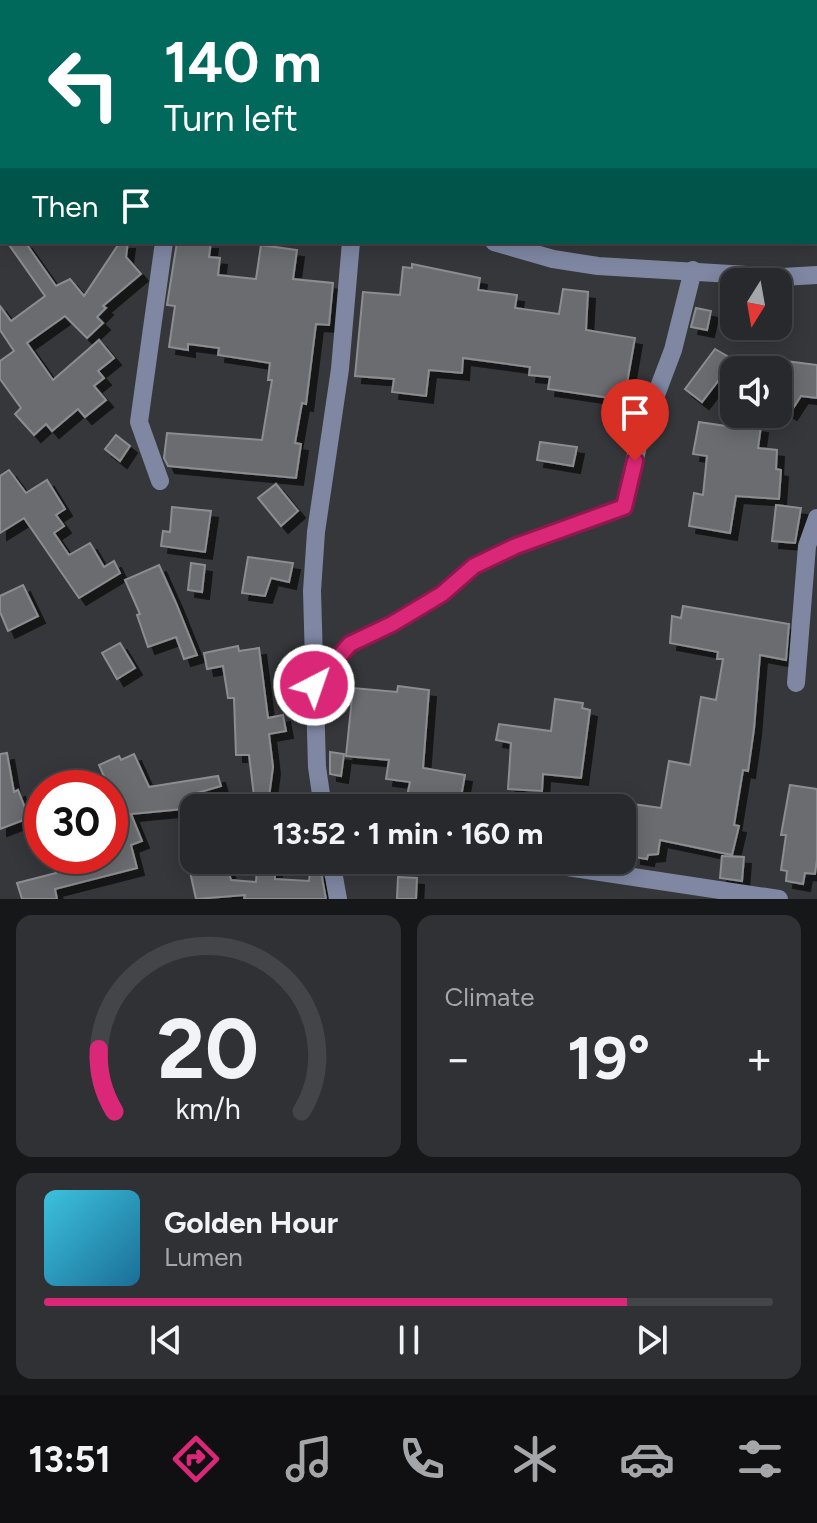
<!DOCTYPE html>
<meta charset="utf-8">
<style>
:root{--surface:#28292c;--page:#303134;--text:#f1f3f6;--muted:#a5a6a9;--line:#444548;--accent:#db2777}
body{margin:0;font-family:Figtree,sans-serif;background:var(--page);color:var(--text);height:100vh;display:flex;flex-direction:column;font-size:30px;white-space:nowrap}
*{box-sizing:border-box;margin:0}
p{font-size:26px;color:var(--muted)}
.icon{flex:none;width:44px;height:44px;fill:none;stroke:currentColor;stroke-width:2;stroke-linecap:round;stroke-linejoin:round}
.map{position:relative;height:899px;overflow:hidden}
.drawer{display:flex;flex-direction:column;gap:16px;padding:16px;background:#161718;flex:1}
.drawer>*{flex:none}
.hud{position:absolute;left:0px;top:0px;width:818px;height:244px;box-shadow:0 4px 20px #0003,0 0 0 2px var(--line);background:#00695c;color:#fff;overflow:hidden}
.needle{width:52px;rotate:191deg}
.tools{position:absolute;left:720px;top:268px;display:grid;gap:16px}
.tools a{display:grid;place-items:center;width:72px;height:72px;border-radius:16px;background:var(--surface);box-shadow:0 4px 20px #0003,0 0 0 2px var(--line);font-size:40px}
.speed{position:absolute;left:24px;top:770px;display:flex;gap:16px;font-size:40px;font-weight:700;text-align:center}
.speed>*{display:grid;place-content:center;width:104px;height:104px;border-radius:50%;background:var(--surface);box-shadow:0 4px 20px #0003,0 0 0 2px var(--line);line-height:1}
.speed .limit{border:12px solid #d22;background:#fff;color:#111}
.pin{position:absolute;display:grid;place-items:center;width:68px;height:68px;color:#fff;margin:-82px -34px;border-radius:50% 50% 50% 0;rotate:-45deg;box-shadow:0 0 8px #0007}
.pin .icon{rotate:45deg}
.me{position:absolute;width:88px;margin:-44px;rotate:41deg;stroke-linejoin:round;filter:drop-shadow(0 0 6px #0008)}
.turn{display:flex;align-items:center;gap:28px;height:168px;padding:0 32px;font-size:36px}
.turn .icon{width:104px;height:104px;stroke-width:2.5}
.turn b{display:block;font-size:56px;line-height:68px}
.then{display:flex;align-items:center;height:76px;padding:0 32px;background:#0003;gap:16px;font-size:30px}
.big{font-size:60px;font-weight:700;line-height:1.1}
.drawer .tile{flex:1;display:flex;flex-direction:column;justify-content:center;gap:12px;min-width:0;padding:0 28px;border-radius:16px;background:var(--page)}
.drawer .dial{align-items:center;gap:0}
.dial svg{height:208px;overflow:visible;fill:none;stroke:var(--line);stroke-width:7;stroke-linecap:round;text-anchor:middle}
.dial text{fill:var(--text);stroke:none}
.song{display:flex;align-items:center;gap:24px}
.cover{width:96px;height:96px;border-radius:12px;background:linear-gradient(135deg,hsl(190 70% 55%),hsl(200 70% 35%))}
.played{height:8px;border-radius:4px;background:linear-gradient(90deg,var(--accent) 80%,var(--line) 80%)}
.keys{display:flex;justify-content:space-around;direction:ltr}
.heat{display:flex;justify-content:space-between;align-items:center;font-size:44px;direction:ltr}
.drawer .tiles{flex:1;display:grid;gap:16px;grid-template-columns:1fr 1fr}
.tile:last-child{grid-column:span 2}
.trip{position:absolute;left:180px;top:794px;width:456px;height:80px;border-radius:16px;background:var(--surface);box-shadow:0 4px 20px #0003,0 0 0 2px var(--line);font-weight:700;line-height:80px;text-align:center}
.menu{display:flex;height:128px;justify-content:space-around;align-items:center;background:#101012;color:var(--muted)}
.menu .icon{width:56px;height:56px}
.menu .current{color:var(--accent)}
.menu b{font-size:36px;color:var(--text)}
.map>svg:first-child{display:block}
.building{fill:#6a6c6f;stroke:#8c8d90;stroke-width:2;filter:url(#shadow)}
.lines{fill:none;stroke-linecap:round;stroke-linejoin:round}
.minor{stroke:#7f87a3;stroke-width:18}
.route-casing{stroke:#8e194d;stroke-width:20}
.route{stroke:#db2777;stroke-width:14}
</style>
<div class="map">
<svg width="817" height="899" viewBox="0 0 817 899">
<defs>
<filter id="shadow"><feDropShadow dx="7" dy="7" stdDeviation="0" flood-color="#0009"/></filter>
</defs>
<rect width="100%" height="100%" fill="#36373a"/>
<!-- building -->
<g class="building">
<path d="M7,242H25L56,286L70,279L84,296L120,242H128L126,257L141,274L103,306L106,308L97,317L103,323L87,338L65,316L27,343L53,380L99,340L114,358L98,371L104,378L94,386L106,400L85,417L78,409L52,431L46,424L34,435L15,414L21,408L0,379V361L14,351L0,330V306L11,321L45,296Z"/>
<path d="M177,242H211L209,257L220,258L218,275L256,279L261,245L297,250L293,279L333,283L329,325L316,324L306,404L302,403L295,443L301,444L296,478L168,466L164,458L167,433L262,440L272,380H268L270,363L218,355L219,348L188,344V350L169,347L175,306L167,305Z"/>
<path d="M412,264L480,278L478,290L517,295L515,308L559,314L563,289L588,292L586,330L635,338L624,400L548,389L550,377L529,375L530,367L463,358L462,373L429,370L426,396L392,392L394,379L355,376L363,292L400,295L403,267L412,268Z"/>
<path d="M696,308L711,311L707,330L691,327Z"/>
<path d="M715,349L734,360L702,402L685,389Z"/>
<path d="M778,360L817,365V398L801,396L790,413L778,406Z"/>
<path d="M699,422L747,429L748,424L761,426L758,448L777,450L776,469L781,470L779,499L736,496L730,533L689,526L694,493L703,495L707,456L693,454Z"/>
<path d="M116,435L130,446L120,461L105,449Z"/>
<path d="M540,442L577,447L573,466L537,460Z"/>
<path d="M9,470L26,493L47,480L65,509L56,515L64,526L54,533L69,555L90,543L104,567L114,561L120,573L79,598L24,518L0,533V476Z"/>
<path d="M276,484L298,511L281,526L258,498Z"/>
<path d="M776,505L801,508L795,543L772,541Z"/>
<path d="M172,507L211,511L205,552L161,546L163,531L170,532Z"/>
<path d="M248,557L293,563L289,582L271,578L265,596L242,593Z"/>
<path d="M191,563L205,565L202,592L188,590Z"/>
<path d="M159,565L176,603L197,655L184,659L176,637L148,647L137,615L140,614L125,580Z"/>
<path d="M23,585L38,616L8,631L0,612V596Z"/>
<path d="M683,606L789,624L786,660L760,655L754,729L748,771L743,770L734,825L739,826L732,855L660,840L658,854L648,855L647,859L634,857V851L623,850L625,803L661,808L669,761L690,765L701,697L716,700L717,694L723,659H717L718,652L670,643L672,616L681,618Z"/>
<path d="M120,643L135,668L117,679L102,653Z"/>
<path d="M238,646L239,651L259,648L268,718L283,715L286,731L269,734L273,767L269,797L254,796L249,755H236L234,698H228L223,666L207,669L204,653Z"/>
<path d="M398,686L429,690L423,768L465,775L459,808H421L423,799L407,796L410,782L386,779L389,760L346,756L353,688L397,692Z"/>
<path d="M555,699L583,703L582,708L590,710L581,778L543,774L542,791L508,789L511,743L496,740L499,724L551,731Z"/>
<path d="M330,752L344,754L341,776L330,774Z"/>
<path d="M7,753L14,792L18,790L29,818L0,829V754Z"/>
<path d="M134,754L149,787L218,776L221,786L190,795L193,808L131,814L142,841L131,845L137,868L55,889L57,899H22L17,883L56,873L51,856H110V839L119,837L113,797L99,765L119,756L121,760Z"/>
<path d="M790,785L817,789V859L815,874L805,873L803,884L786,881L787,871L781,870L786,835H781Z"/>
<path d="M722,856L744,857L742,881L720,878Z"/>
<path d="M226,863L231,880L256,882L257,868L275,869V879L309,881L310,872H321L326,899H244L245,895L196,899L190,872Z"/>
<path d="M398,877L417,878L416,899H397Z"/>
</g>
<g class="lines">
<!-- minor -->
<g class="minor">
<path d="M172,0V2"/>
<path d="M151,2L153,0"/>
<path d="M816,68H817"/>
<path d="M0,157L2,156"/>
<path d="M494,242L553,259L598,266L782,277L817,275"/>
<path d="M160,481L139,422L164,242"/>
<path d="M796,683L807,546L817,518"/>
<path d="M314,685L350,644L392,624L442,594L474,566L516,546L624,507L640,437L673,350L693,270"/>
<path d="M323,808L317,767L312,591L316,532L340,369L351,242"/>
<path d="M331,860L338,899"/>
<path d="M521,860L779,899"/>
</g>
</g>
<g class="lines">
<defs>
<path id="route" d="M314,685L350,644L392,624L442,594L474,566L516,546L624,507L635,461"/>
</defs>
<!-- route casing -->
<use href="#route" class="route-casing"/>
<!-- route -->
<use href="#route" class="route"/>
</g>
</svg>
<div class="tools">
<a><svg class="needle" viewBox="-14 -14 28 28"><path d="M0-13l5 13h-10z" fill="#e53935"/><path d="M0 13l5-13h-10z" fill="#a5a6a9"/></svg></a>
<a><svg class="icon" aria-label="sound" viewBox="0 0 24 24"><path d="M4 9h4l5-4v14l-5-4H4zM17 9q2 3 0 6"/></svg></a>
</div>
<div class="speed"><div class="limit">30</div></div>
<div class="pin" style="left:635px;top:461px;background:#d93025"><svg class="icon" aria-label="arrive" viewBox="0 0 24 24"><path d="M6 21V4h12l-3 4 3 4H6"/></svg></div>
<svg class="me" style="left:314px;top:685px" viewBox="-20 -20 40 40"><circle r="17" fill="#db2777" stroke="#fff" stroke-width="3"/><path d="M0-11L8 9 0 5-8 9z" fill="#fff"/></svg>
<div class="trip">13:52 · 1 min · 160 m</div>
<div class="hud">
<div class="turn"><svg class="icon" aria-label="left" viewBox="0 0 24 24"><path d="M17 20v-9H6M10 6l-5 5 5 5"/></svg><div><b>140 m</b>Turn left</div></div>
<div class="then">Then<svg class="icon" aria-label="arrive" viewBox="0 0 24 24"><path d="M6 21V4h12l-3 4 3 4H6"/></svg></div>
</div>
</div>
<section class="drawer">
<div class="tiles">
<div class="tile dial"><svg viewBox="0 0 100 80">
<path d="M14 69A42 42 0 1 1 86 69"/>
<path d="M14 69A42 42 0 0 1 8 45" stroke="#db2777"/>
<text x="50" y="56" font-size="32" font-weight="700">20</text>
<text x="50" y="72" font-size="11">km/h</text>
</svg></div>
<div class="tile"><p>Climate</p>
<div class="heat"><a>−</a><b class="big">19°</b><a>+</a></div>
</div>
<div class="tile">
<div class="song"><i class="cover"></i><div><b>Golden Hour</b><p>Lumen</p></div></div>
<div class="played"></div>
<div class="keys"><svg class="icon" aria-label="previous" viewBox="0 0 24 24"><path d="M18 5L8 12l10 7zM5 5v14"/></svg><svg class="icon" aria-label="pause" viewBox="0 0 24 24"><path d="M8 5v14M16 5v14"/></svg><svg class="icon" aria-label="next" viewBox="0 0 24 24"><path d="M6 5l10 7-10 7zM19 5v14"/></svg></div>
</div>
</div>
</section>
<nav class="menu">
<b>13:51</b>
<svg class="icon current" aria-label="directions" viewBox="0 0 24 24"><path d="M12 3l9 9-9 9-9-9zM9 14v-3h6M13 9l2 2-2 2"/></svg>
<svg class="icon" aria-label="music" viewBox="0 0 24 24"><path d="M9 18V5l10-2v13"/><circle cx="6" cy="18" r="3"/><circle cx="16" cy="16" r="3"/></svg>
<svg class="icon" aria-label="phone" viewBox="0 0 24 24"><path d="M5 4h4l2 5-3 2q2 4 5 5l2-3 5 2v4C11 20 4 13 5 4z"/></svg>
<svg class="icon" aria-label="climate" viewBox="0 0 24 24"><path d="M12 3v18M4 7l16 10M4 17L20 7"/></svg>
<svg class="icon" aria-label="car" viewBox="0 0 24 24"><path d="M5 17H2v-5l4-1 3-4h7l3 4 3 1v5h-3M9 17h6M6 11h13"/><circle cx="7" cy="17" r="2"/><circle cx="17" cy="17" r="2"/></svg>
<svg class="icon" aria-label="filters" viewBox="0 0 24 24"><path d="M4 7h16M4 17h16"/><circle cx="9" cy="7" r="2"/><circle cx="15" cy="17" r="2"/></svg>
</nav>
